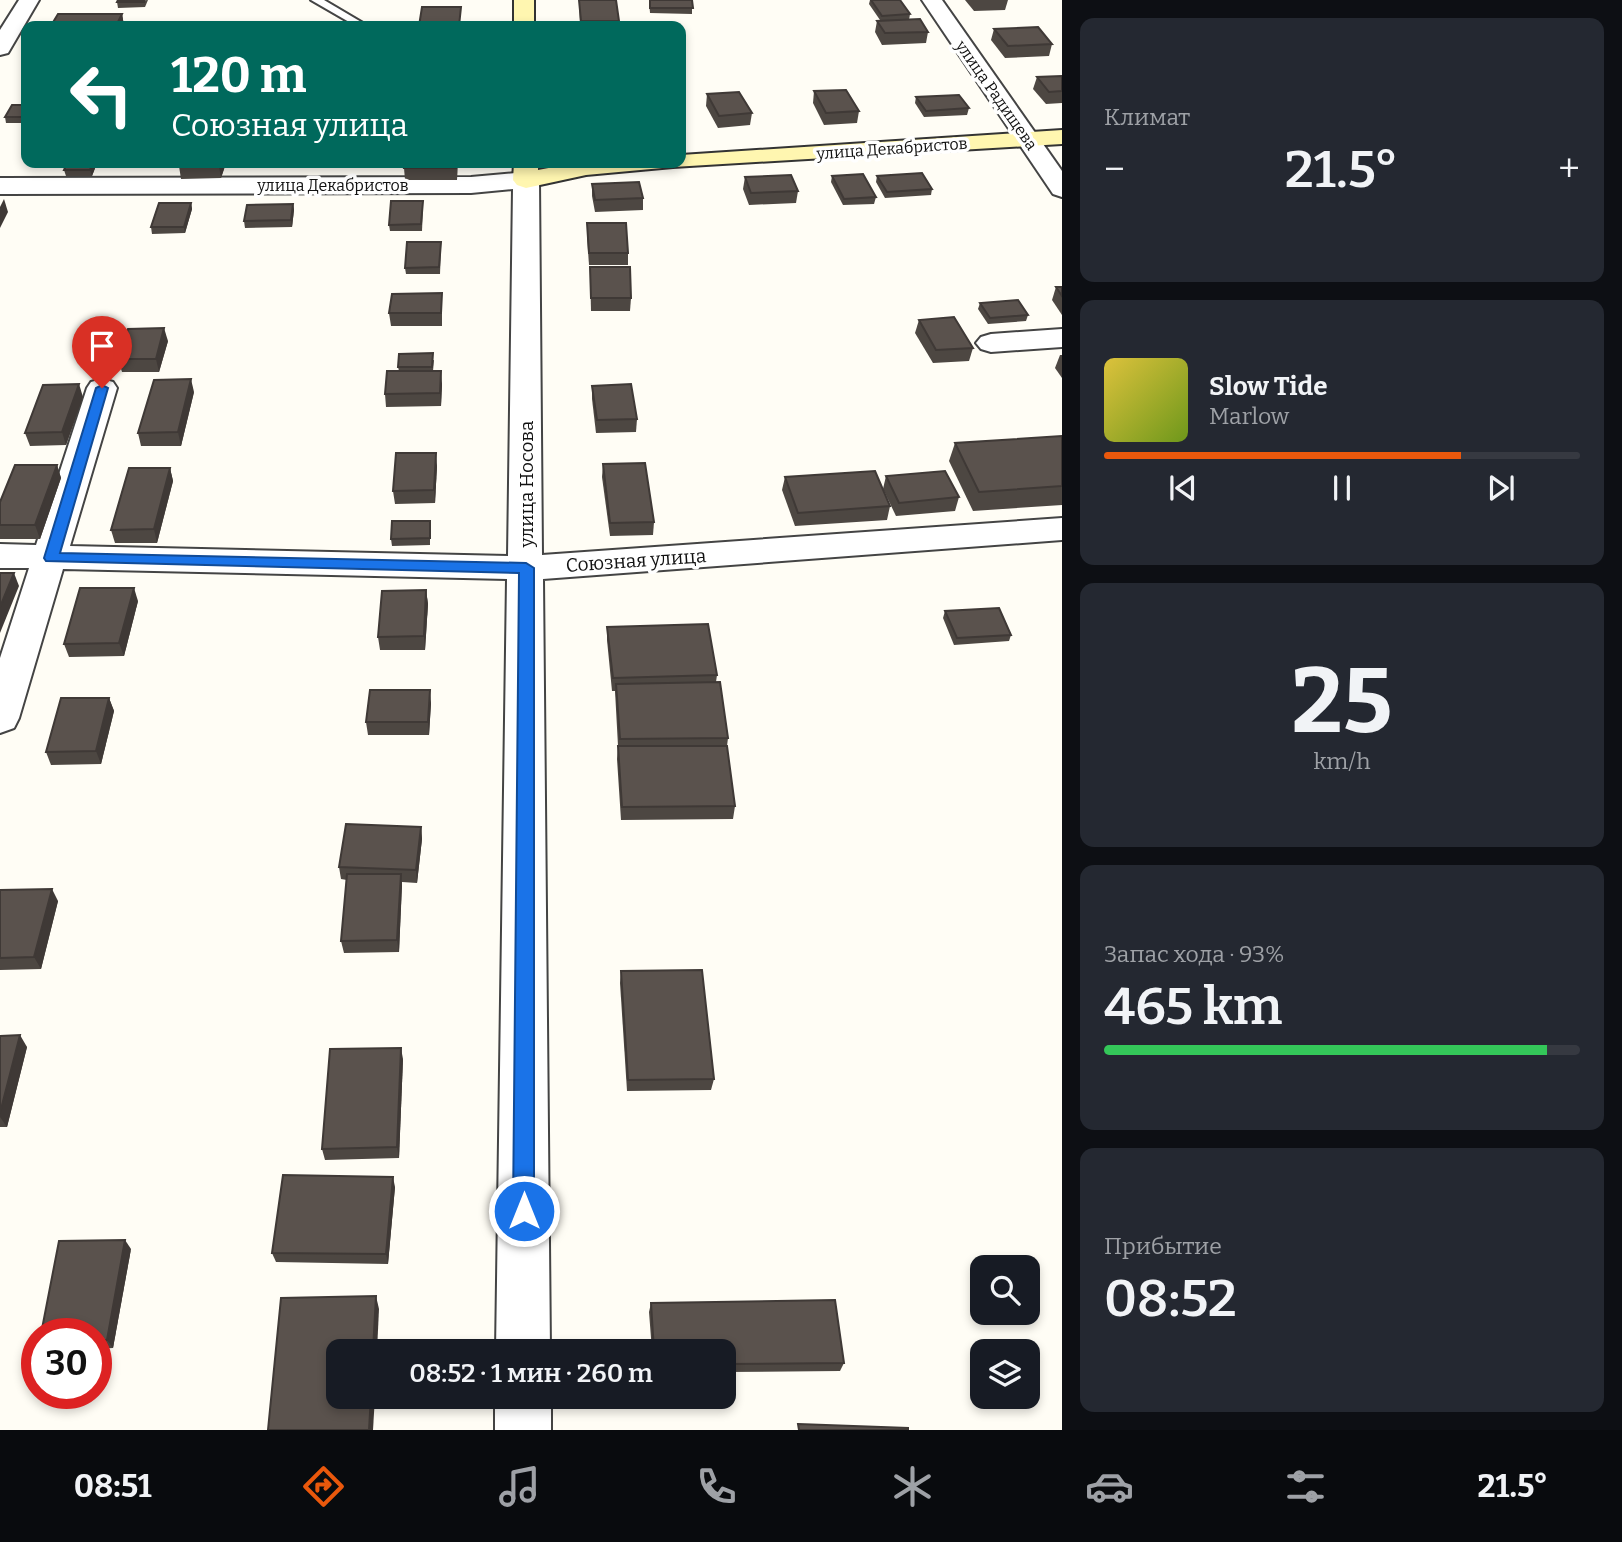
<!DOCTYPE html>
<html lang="ru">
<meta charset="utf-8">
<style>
:root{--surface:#171b24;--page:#242831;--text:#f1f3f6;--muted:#9ea1a6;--line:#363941;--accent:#ea580c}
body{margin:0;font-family:Bitter,serif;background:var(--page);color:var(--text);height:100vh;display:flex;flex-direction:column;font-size:26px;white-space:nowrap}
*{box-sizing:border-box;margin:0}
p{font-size:23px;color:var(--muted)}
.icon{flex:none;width:38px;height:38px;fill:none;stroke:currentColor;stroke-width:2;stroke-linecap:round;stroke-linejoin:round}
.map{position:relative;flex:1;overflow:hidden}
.details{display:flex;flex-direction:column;gap:18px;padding:18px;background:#0d0f14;width:560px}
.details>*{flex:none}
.guide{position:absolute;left:21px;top:21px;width:665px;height:147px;border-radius:14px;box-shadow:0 4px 10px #0003;background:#00695c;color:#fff;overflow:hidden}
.buttons{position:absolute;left:970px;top:1255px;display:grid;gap:14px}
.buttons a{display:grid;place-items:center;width:70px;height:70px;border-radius:14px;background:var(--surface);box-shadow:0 4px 10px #0003;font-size:35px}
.speed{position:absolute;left:21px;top:1318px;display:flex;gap:14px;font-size:35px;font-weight:700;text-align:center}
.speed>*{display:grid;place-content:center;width:91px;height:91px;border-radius:50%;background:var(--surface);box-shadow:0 4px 10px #0003;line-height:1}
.speed .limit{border:10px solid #d22;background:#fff;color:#111}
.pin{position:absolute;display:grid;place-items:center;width:60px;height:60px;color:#fff;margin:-72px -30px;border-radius:50% 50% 50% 0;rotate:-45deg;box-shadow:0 0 7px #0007}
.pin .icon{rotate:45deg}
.me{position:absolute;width:77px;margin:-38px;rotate:0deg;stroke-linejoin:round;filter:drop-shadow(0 0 5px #0008)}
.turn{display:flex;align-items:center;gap:24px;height:147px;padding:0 35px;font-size:32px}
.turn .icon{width:91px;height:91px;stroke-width:2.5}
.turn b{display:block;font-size:49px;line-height:60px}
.big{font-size:52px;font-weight:600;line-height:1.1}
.details .card{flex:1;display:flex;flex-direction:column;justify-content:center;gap:10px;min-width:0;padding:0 24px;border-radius:14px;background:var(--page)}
.details .dial{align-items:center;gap:0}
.dial b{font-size:91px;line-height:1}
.song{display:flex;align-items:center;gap:21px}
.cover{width:84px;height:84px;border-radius:10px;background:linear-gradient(135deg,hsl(50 70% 55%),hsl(80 70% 35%))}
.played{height:7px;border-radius:4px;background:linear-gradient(90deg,var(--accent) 75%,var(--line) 75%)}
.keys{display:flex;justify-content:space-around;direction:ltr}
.heat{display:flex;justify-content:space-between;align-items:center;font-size:38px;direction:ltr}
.charge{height:10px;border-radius:5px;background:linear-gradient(90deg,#34c759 93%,var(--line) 0)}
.trip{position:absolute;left:326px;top:1339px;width:410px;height:70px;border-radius:14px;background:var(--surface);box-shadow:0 4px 10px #0003;font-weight:600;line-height:70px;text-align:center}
.menu{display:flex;height:112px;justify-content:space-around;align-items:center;background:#090b0e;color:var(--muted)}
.menu .icon{width:49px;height:49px}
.menu .current{color:var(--accent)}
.menu b{font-size:32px;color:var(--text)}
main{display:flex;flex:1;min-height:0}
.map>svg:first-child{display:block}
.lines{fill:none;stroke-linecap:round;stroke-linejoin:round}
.lane-casing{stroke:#444;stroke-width:4}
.street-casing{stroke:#444;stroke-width:4}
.secondary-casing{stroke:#333;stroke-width:4}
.lane{fill:#fff;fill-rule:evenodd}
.street{fill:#fff;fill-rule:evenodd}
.secondary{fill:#fff6b0;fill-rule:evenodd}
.wall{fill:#4d4742}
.shaded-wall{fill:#3f3936}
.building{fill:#5a524d;stroke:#3f3936;stroke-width:2}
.route{fill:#1a73e8;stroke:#114b97;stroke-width:2}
.labels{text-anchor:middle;stroke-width:7;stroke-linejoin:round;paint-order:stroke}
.far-street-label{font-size:16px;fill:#111;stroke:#fff}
.street-label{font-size:19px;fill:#111;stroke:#fff}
</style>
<main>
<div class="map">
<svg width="1062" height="1430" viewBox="0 0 1062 1430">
<rect width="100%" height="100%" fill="#fffdf5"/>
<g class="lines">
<defs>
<path id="lane" d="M311,0H324L368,26H356Z"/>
<g id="street">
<path d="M19,0H39L8,53L0,55V30Z"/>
<path d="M922,0H942L1062,171V197L1053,194Z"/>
<path d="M526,172L535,175L539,180L542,555L1062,518V540L543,579L550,1351H496L507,579L63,569L19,718L14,728L0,733V658L29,568H0V544L36,545L87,388L91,382L102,379L113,382L117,388L70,546L508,556L513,189L471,193L0,194V178L471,177Z"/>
<path d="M1062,329V347L991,352L981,349L976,343L981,337L991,334Z"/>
<rect x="495" y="1396" width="56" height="34"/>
</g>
<g id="secondary">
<rect x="514" y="0" width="20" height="26"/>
<path d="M1062,130V144L673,167L586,175L526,188L517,185L513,180L514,163H538V170L575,163H681V155Z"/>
</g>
</defs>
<!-- lane casing -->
<use href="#lane" class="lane-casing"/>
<!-- street casing -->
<use href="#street" class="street-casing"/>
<!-- secondary casing -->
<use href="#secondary" class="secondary-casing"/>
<!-- lane -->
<use href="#lane" class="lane"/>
<!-- street -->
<use href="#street" class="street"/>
<!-- secondary -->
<use href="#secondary" class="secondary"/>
</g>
<!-- wall -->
<g class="wall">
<path d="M148,0L145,7L118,8L117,2Z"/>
<path d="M579,0L619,21L618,26H580Z"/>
<path d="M649,0H692V14L650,13Z"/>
<path d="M870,0H900L910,14L909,20L928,32L926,43L882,45L875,32L877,21L880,20L869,4Z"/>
<path d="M965,0H1008L1005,10L974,11Z"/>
<path d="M122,14L124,26H53L52,24Z"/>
<path d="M994,29L1052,44L1049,56L1005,58L991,40Z"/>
<path d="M1062,76V103L1046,104L1033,89L1037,77Z"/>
<path d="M814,91L859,111L857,123L824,125L813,103Z"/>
<path d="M707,94L752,113L750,125L718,128L706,106Z"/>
<path d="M916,97L969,108L967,115L924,117L915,103Z"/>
<path d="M26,105V123H6L5,117Z"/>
<path d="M97,163L92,176H66L64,170Z"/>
<path d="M180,163H226L221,178L181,179L179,166Z"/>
<path d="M458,163L457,180H405L404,168Z"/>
<path d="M832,176L876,197L874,204L843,205L831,182Z"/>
<path d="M877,176L932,189L931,195L885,198L876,182Z"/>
<path d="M745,177L798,191L796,203L749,205L743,189Z"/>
<path d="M592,184L643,198V210L595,212L592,196Z"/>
<path d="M191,203L192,209L185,233L152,234L151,227Z"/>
<path d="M293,204L294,210L292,227L245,228L244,221Z"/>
<path d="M423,207L422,231H390L389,225Z"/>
<path d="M587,223L628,253V265H589L587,236Z"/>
<path d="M441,248L440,274H406L405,268Z"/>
<path d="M590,267L631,298L630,311H591Z"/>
<path d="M1056,287H1062V315L1052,300Z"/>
<path d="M442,293V326H391L389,313Z"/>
<path d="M980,303L1028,315L1026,321L988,324L978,309Z"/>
<path d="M919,320L973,348L969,361L933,363L915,333Z"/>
<path d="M168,341L159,372H122L118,359Z"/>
<path d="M1060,355H1062V378L1055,368Z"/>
<path d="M434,360L433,371L442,384L441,406L386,407L385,394L399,371L398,367Z"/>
<path d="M592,386L637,419L636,432L596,433L592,399Z"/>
<path d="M194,392L181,446H141L138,433Z"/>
<path d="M83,397L66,445L30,446L25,433Z"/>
<path d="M1062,436V505L973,511L949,461L955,443Z"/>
<path d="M603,464L654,522L653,535L610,536L602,477Z"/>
<path d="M57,465L61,478L40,539H0V502Z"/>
<path d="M437,466L435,503L395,504L393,491Z"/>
<path d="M170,468L173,481L157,543H115L111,530Z"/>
<path d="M886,476L959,497L955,511L896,516L883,489Z"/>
<path d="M785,477L890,506L887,520L795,526L782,490Z"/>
<path d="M430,521V545L392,546L391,539Z"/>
<path d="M426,590L428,604L425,650H380L378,637Z"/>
<path d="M138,601L124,656L69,657L64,644Z"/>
<path d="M945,611L1011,635L1009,641L954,645L943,618Z"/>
<path d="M607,627L717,675L716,682L728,738L727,746L735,806L733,819L621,820L617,759L618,746L615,691H612L607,640Z"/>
<path d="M109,698L114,711L101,764L51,765L46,752Z"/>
<path d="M431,703L429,735H368L366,722Z"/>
<path d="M421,827L422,839L417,883L402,882L399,952L344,953L341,941L347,880L341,879L339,867Z"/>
<path d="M0,890L58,901L41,969L0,970Z"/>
<path d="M621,971L714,1079L711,1090L627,1091L620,983Z"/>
<path d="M0,1036L27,1047L7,1127H0Z"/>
<path d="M403,1059L399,1158L325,1160L322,1149Z"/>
<path d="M395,1187L388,1264L276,1262L272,1253Z"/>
<path d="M131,1249L113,1348L96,1349V1334Z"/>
<path d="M651,1303L844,1363L840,1371L723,1372V1351H652L649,1312Z"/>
</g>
<!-- shaded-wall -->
<g class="shaded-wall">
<path d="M122,14L124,25V26H118L117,24Z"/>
<path d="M93,163H97L92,176L90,170Z"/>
<path d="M220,163H226L221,178L219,166Z"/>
<path d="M4,199L8,212L0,228V207Z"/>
<path d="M191,203L192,209L185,233L184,227Z"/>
<path d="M293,204L294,210L292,227L291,220Z"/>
<path d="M164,328L168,341L159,372L156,359Z"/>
<path d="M441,371L442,384L441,406L440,393Z"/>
<path d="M191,379L194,392L181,446L178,432Z"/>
<path d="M79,384L83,397L66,445L62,432Z"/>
<path d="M436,453L437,466L435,503L434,490Z"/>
<path d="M57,465L61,478L40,539L35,525Z"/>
<path d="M170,468L173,481L157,543L154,529Z"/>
<path d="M14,573L19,586L0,633V607Z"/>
<path d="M134,588L138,601L124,656L119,643Z"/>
<path d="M426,590L428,604L425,650L424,636Z"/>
<path d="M430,690L431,703L429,735L428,722Z"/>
<path d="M109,698L114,711L101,764L96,751Z"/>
<path d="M421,827L422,839L417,883L416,870Z"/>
<path d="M401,874L402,886L399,952L397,940Z"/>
<path d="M52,889L58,901L41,969L34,957Z"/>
<path d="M20,1035L27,1047L7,1127L0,1117V1113Z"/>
<path d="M401,1048L403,1059L399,1158L397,1147Z"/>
<path d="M393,1177L395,1187L388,1264L386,1254Z"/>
<path d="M125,1240L131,1249L113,1348L107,1340Z"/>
<path d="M376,1296L379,1309L377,1351H373Z"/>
<path d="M371,1396H375L373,1430H369Z"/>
</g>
<!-- building -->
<g class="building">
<path d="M118,0H144V2H117Z"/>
<path d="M579,0H616L619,21H581Z"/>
<path d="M650,0H692L693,8H650Z"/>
<path d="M871,0H900L910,14L882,16Z"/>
<path d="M422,7H461L459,26H419Z"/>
<path d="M58,14H122L117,24H52Z"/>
<path d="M920,19L928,32L885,33L877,21Z"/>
<path d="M1038,27L1052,44L1008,46L994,29Z"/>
<path d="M1062,76V91L1049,92L1037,77Z"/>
<path d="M846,90L859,111L826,113L814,91Z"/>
<path d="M739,92L752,113L719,116L707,94Z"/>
<path d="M959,95L969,108L926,111L916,97Z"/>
<path d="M12,105H26V117H5Z"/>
<path d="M67,163H93L90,170H64Z"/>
<path d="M180,163H220L219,166H179Z"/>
<path d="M405,163H456V168H404Z"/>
<path d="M922,173L932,189L887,192L877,176Z"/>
<path d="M863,174L876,197L844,199L832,176Z"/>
<path d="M791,175L798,191L751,193L745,177Z"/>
<path d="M639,182L643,198L595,200L592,184Z"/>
<path d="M391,201H423L421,224L389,225Z"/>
<path d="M159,203H191L184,227H151Z"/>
<path d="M293,204L291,220L244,221L247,205Z"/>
<path d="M587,223H626L628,253H589Z"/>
<path d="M407,242H441L439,267L405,268Z"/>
<path d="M590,267H630L631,298H591Z"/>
<path d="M1056,287H1062V296Z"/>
<path d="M442,293L441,313H389L392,294Z"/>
<path d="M1018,300L1028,315L990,318L980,303Z"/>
<path d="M954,317L973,348L936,350L919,320Z"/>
<path d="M164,328L156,359H118L128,329Z"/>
<path d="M433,353L432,367H398L399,354Z"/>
<path d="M387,371H441L440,393L385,394Z"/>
<path d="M191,379L178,432L138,433L154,380Z"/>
<path d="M79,384L62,432L25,433L43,385Z"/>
<path d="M631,384L637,419L597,420L592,386Z"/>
<path d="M1062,436V486L979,492L955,443Z"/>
<path d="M396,453H436L434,490L393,491Z"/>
<path d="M645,463L654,522L610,523L603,464Z"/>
<path d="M15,465H57L35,525H0V502Z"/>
<path d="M129,468H170L154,529L111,530Z"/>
<path d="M875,471L890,506L798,513L785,477Z"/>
<path d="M945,471L959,497L899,503L886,476Z"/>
<path d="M392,521H430V538L391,539Z"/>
<path d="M0,573H14L0,607Z"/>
<path d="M80,588H134L119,643L64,644Z"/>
<path d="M426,590L424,636L378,637L382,591Z"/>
<path d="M999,608L1011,635L957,638L945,611Z"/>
<path d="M708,624L717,675L613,678L607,627Z"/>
<path d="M720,682L728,738L620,739L616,684Z"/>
<path d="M370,690H430L428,722H366Z"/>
<path d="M61,698H109L96,751L46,752Z"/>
<path d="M618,746H727L735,806L622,807Z"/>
<path d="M346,824L421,827L416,870L339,867Z"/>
<path d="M347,874H401L397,940L341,941Z"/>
<path d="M52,889L34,957L0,958V890Z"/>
<path d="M702,970L714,1079L628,1080L621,971Z"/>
<path d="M20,1035L0,1113V1036Z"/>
<path d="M401,1048L397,1147L322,1149L330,1049Z"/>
<path d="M283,1175L393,1177L386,1254L272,1253Z"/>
<path d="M125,1240L107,1340H96V1334H41L59,1241Z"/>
<path d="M376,1296L373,1351H338V1396H371L369,1430H268L281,1298Z"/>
<path d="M835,1300L844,1363L723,1364V1351H654L651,1303Z"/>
<path d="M798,1424L908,1428V1430H799Z"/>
</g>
<!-- route -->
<path class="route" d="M102,385L108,388L60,553L526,563L534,568V1211L531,1219L524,1222L516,1219L513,1211L519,573L46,561L44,558L96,388Z"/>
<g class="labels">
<!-- far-street labels -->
<g class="far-street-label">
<text transform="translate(997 95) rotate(55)" y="6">улица Радищева</text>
<text transform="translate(892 148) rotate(-4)" y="6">улица Декабристов</text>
<text x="333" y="191">улица Декабристов</text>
</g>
<!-- street labels -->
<g class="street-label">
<text transform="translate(526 484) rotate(-90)" y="7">улица Носова</text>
<text transform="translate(636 560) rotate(-4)" y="7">Союзная улица</text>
</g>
</g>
</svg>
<div class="buttons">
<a><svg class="icon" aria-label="search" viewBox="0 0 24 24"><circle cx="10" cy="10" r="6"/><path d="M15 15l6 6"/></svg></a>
<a><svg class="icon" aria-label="layers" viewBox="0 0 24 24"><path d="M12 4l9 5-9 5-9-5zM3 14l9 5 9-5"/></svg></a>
</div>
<div class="speed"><div class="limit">30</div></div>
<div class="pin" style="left:102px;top:388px;background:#d93025"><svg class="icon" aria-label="arrive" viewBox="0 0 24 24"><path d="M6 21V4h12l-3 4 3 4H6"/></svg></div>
<svg class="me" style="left:524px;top:1211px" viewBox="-20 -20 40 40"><circle r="17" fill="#1a73e8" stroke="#fff" stroke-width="3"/><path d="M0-11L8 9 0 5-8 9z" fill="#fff"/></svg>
<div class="trip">08:52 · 1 мин · 260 m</div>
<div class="guide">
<div class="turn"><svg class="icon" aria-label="left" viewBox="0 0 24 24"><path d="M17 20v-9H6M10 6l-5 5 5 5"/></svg><div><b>120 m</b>Союзная улица</div></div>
</div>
</div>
<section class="details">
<div class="card"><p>Климат</p>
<div class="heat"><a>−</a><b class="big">21.5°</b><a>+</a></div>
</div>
<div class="card">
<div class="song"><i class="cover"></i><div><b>Slow Tide</b><p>Marlow</p></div></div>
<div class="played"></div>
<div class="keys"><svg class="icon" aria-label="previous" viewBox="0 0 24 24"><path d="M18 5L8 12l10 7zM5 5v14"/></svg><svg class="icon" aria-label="pause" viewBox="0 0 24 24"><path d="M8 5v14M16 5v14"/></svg><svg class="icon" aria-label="next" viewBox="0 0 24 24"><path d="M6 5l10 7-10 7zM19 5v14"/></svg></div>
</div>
<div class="card dial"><b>25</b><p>km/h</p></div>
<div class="card"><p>Запас хода · 93%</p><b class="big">465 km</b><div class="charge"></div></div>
<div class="card"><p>Прибытие</p><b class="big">08:52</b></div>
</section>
</main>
<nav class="menu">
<b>08:51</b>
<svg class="icon current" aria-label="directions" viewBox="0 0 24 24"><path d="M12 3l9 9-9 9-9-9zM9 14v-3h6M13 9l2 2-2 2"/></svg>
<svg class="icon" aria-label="music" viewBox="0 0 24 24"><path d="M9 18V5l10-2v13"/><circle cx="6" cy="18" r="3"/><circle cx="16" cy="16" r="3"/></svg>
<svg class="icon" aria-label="phone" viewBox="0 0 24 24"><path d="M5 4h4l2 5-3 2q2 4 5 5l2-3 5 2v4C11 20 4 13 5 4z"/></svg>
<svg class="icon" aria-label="climate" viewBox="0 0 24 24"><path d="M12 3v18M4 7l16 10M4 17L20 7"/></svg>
<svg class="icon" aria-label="car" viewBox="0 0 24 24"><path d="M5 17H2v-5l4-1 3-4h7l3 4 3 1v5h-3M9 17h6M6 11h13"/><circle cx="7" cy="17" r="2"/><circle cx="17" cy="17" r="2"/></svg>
<svg class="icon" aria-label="filters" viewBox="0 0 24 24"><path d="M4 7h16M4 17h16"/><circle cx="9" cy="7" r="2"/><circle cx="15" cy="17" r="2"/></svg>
<b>21.5°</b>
</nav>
